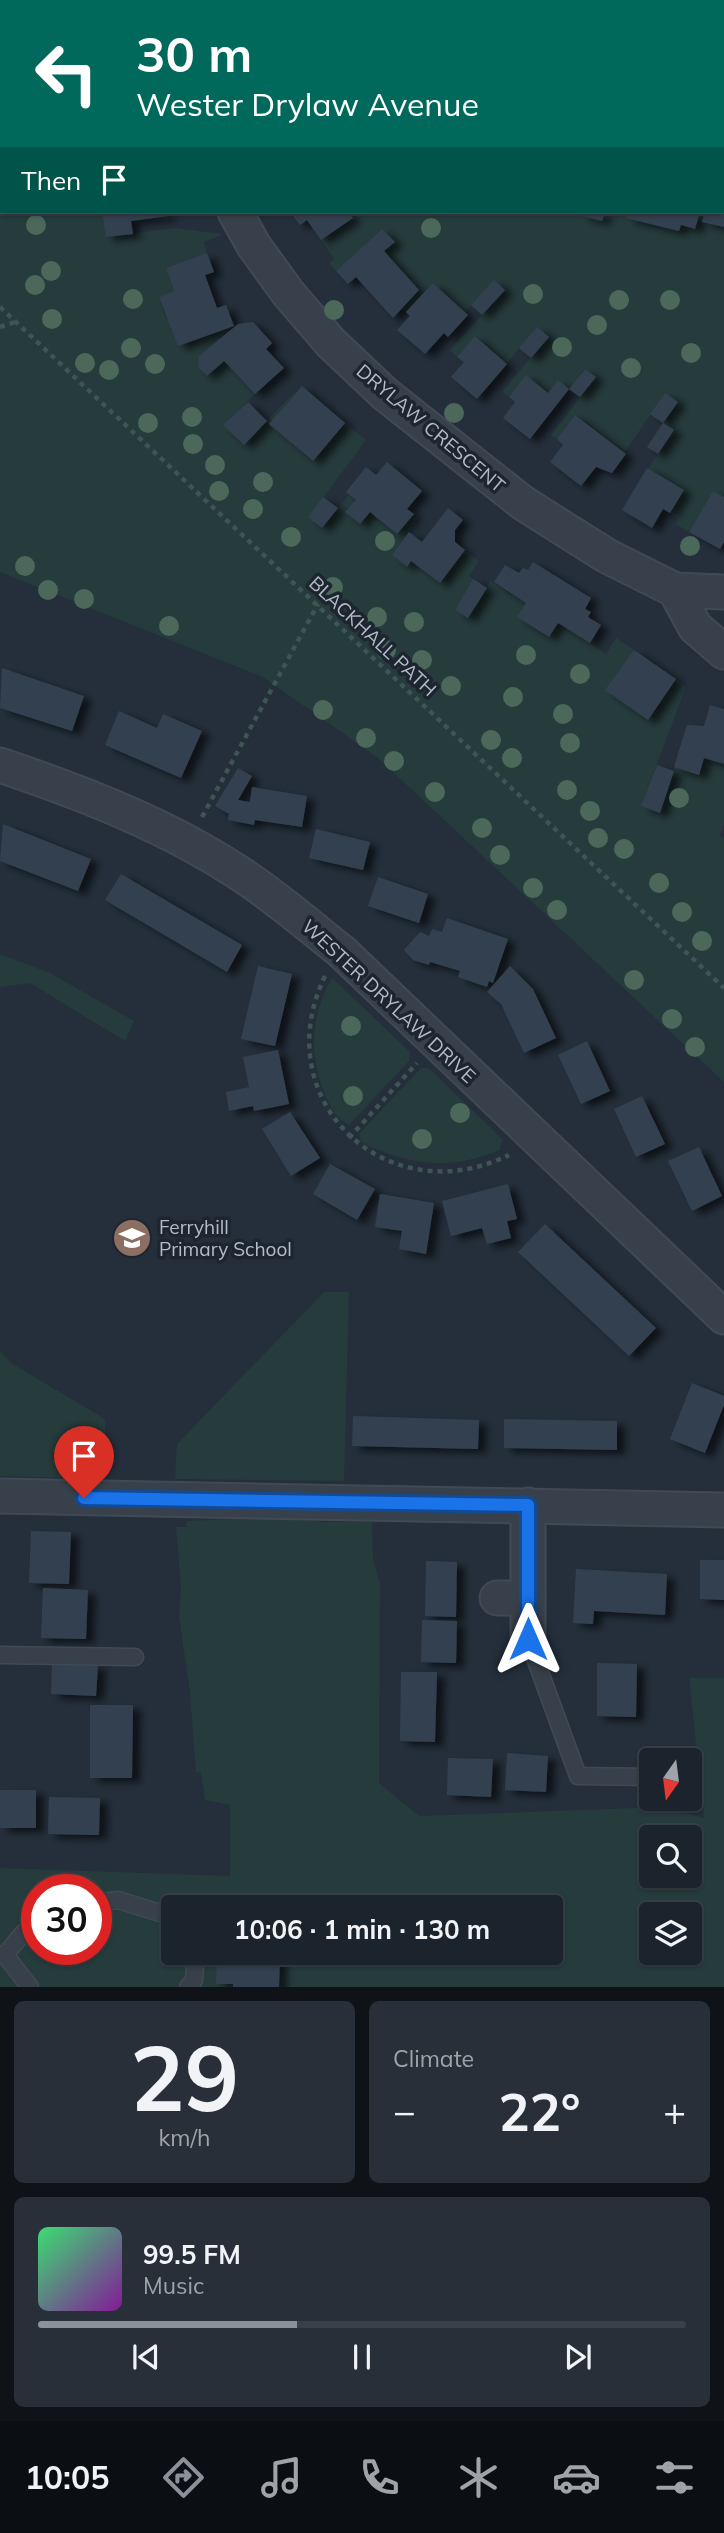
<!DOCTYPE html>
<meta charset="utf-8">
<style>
:root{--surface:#1b232c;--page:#282f38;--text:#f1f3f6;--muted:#a0a4a9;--line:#394048;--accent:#8c9099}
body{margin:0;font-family:Mulish,sans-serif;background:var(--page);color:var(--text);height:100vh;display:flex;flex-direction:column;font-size:26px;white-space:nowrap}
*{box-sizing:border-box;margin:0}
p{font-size:23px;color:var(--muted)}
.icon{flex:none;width:38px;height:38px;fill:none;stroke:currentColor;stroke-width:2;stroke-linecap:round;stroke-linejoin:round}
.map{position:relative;height:1987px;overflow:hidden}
.details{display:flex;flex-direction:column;gap:14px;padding:14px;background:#0f1318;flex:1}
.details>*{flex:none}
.hud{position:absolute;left:0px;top:0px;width:724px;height:214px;box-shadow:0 2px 5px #0004,0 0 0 2px var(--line);background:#00695c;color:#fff;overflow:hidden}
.needle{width:46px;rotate:194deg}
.tools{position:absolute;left:639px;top:1748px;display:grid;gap:14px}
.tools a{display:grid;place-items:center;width:63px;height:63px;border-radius:7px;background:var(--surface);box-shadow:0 2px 5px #0004,0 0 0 2px var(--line);font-size:35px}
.speed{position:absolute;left:21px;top:1874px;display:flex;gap:14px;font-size:35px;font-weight:700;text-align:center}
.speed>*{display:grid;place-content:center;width:91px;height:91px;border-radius:50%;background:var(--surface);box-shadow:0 2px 5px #0004,0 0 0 2px var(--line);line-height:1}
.speed .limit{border:10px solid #d22;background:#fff;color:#111}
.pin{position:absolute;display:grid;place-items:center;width:60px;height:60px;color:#fff;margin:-72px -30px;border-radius:50% 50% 50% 0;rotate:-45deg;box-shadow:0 0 7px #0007}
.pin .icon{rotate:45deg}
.me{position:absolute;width:77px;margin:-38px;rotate:0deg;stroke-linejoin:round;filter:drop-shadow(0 0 5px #0008)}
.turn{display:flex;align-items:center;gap:24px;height:147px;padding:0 21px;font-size:32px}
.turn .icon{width:91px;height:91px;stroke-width:2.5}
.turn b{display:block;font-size:49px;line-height:60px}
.then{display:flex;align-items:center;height:66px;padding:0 21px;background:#0003;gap:14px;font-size:26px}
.big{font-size:52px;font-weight:700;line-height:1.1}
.details .tile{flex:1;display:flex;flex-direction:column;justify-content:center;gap:10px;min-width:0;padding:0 24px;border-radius:10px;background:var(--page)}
.details .dial{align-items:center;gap:0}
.dial b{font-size:91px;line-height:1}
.song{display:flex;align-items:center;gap:21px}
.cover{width:84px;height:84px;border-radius:10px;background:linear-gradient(135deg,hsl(140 70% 55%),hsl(290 70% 35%))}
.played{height:7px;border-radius:4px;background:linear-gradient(90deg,var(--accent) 40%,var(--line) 40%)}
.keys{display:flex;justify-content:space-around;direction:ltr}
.heat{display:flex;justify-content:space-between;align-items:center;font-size:38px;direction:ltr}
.details .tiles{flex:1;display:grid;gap:14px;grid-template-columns:1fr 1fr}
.tile:last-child{grid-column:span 2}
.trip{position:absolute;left:161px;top:1895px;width:402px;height:70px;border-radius:7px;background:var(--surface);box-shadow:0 2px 5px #0004,0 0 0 2px var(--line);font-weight:700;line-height:70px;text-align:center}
.dock{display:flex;height:112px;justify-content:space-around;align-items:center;background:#0b0e12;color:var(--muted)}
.dock .icon{width:49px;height:49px}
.dock .on{color:var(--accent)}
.dock b{font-size:32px;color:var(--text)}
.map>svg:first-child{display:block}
.green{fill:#263b3c;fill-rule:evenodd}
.building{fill:#33414f;filter:url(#shadow)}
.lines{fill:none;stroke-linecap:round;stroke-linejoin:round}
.service-casing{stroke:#414a54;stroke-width:19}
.minor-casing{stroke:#414a54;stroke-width:37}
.primary-casing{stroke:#414a54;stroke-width:42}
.path{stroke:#3f5454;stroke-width:4.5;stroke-dasharray:5 5;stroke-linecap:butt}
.service{stroke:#38414b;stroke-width:16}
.minor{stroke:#38414b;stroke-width:33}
.primary{stroke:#56606b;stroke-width:38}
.tree{fill:#4c685a}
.route-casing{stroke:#114b97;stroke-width:18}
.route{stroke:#1a73e8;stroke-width:12}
.labels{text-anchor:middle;stroke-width:7;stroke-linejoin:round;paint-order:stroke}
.street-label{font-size:19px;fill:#b3bcc7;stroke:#1d2630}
.poi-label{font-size:19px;fill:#b3bcc7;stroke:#1d2630;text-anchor:start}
</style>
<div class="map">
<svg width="724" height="1987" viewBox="0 0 724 1987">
<defs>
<filter id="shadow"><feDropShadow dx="8" dy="4.5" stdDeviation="3.5" flood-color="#0009"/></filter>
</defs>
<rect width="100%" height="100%" fill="#242f3b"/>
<!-- green -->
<g class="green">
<path d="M0,38L2,212H102L107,237L174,228L223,234L204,242L207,253L166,268L174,291L159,298L166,318L234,326L199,356L198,367L207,376L223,361L255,394L224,425L244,445L301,385L270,424L312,461L345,423L366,440L309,517L322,528L349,495L356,500L346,513L360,524L370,512L397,534L414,514L418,518L392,555L407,567L411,561L440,583L465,550L479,561L469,576L473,579L455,610L469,618L490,581L526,603L518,617L548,637L558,623L606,654L616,638L634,650L606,690L676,679L686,687L641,806L660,812L675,767L698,775L704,757L724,764V824L720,836L724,838V1082L378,758L263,677L0,572Z"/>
<path d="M348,212H582L581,216L602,221L605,212H613L679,231L681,225L695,229L700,212H705L702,222L724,227V497L713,491L689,532L675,524L678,519L670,513L684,490L648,469L674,431L663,423L677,402L665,393L625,452L576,415L557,439L551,435L596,377L584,369L569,389L558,381L548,393L526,376L509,397L502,392L548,337L537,328L507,363L476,336L457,357L450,350L505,289L494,281L465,312L433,283L406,312L402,309L419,290L384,251L394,242L382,229L336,271L329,263L334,259L321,240L353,219Z"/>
<path d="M0,954L50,973L134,1021L125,1041L30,983L0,987Z"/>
<path d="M332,978L410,1052L409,1061L349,1125C335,1118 329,1105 323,1090C309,1051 311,1014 332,978Z"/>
<path d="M421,1068H429L503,1140L499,1150C450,1171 409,1166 361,1142L359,1134Z"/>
<path d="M324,1292H349L344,1481L175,1479L177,1444Z"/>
<path d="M0,1351L11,1363L105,1419L106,1457L81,1478L0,1476Z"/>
<path d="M272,1517L324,1522L372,1520L373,1560L380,1584L379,1783L419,1816L662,1807L704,1818L689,1678H724V1987H0V1868L230,1876V1805L205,1800L201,1773L196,1772L190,1693L179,1616L181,1587L176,1527H186L187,1521ZM651,1838H690V1876H651ZM37,1890H96V1950H37ZM173,1908H551V1953H173ZM651,1914H690V1953H651Z"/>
</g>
<!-- building -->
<g class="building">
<path d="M102,212H168V216L131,221L133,234L106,237Z"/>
<path d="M290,212H348L353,218L321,240L307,220L300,225Z"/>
<path d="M582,212H605L602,221L581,216Z"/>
<path d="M627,212H700L695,229L681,225L679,231L626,218Z"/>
<path d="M705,212H724V227L702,222Z"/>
<path d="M382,229L395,242L384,251L419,290L393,318L356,277L348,284L336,271Z"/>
<path d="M207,253L214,272L205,275L217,308L226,305L234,326L178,346L159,297L174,291L166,268Z"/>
<path d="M494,280L505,290L482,315L471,305Z"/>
<path d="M433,283L468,315L448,337L444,333L425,354L397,330L410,316L406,312Z"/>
<path d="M253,322L272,343L266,349L284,368L255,394L224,361L207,376L198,367L199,356L238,324Z"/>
<path d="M537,327L549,337L531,358L519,348Z"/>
<path d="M475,336L507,364L477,399L451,377L464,362L457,357Z"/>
<path d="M585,369L596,377L580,397L569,389L530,439L503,418L515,402L509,397L526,375L548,393L558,380L569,389Z"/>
<path d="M302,386L345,423L313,461L269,424Z"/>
<path d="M665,393L678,402L663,423L674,430L658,454L647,447L663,423L650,414Z"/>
<path d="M248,402L267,421L244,445L223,425Z"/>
<path d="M575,415L626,454L612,473L596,467L581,486L550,462L563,445L557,439Z"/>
<path d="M387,462L422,491L407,509L414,514L397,534L370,512L360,524L345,512L356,500L346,492L366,467L376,475Z"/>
<path d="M647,468L684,490L670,513L663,509L652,528L622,510Z"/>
<path d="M713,491L724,497V542L720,549L689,532Z"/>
<path d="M323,497L338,508L322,528L308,517Z"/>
<path d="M448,508L463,520L455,530V542L465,550L440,583L411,561L407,567L392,555L409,532L422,542Z"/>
<path d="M533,562L591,598L585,609L591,612L588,617L601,625L590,643L558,623L549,637L517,617L526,603L494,582L505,565L519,573L523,568L528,570Z"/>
<path d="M473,579L487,588L468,618L455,610Z"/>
<path d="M634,650L676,679L648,720L605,690Z"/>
<path d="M2,668L84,696L72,731L0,708Z"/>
<path d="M710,705L724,709V764L704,758L699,775L674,767L687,725L704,726Z"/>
<path d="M119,711L157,728L163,714L202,731L181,778L105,745Z"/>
<path d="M657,765L674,771L660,813L641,806Z"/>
<path d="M238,768L252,776L238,800L250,802L252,787L307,796L302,827L255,820L254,825L228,820L229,814L215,806Z"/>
<path d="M3,824L91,859L78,891L0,861Z"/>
<path d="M316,829L370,842L363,870L309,858Z"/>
<path d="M121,874L242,945L227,972L105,900Z"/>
<path d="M378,877L428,894L419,923L368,906Z"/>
<path d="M447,918L508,939L493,983L489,981L487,987L458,977L460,971L430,962L429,965L413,960L404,950L420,932L429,936L432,929L442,932Z"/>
<path d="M258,966L292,974L275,1046L241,1039Z"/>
<path d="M510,966L533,989L556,1038L524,1053L501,1004L487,992Z"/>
<path d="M587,1041L610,1091L581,1104L558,1055Z"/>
<path d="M278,1050L289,1104L254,1111L253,1106L229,1111L226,1092L249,1087L243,1057Z"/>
<path d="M642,1096L665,1144L636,1157L614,1109Z"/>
<path d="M290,1112L320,1158L291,1176L262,1129Z"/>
<path d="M699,1147L722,1196L692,1211L668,1161Z"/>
<path d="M330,1164L375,1189L357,1220L313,1194Z"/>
<path d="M508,1184L517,1219L507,1221L511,1238L487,1244L482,1228L451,1236L442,1201Z"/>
<path d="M380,1194L434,1203L426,1254L399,1249L402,1231L375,1227Z"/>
<path d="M545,1224L656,1328L629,1356L518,1252Z"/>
<path d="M692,1383L724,1396V1405L705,1453L670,1439Z"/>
<path d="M353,1416L479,1420L478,1449L352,1446Z"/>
<path d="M504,1419L617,1421V1450L504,1448Z"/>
<path d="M31,1531L71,1532L69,1584L29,1583Z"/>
<path d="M700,1560H724V1600L700,1599Z"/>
<path d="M426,1561L457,1562L456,1617L425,1616Z"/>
<path d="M576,1569L667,1574L665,1615L594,1611L593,1624L573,1623Z"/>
<path d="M43,1588L88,1590L86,1639L41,1638Z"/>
<path d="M422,1620L457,1621L456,1663L421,1662Z"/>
<path d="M52,1663L98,1665L96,1696L51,1694Z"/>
<path d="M597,1663L637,1664L636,1717L597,1716Z"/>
<path d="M401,1672H437L435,1742L400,1741Z"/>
<path d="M90,1705H133L132,1778H90Z"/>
<path d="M507,1753L548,1756L546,1792L505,1790Z"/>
<path d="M448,1758L493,1759L491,1797L447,1795Z"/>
<rect x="0" y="1790" width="36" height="38"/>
<path d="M49,1797L100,1798L99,1835L48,1834Z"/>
<path d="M217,1953H280L279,1987H233V1984H216Z"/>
</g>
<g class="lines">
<defs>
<g id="service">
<path d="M528,1639L578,1776L651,1777"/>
<path d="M0,1655L135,1657"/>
<path d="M96,1903L118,1900L173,1917"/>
<path d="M0,1955H5L24,1932L37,1924"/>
<path d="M5,1955L30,1987"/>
<path d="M188,1987L194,1980L196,1953"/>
</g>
<g id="minor">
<path d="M204,2V0"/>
<path d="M235,212L254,246L288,293L331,343L385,394L523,503L607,556L675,590L695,627L724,652"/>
<path d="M675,590L724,592"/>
<path d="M0,765C83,793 166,825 239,873C275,896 308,925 342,952L724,1317"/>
<path d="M0,1496L724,1510"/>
<path d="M528,1505V1639"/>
<path d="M497,1598H528"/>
</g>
<g id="primary">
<path d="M290,0L298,2"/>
<path d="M723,105H724"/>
</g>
</defs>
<!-- service casing -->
<use href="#service" class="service-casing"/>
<!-- minor casing -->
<use href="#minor" class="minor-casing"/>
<!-- primary casing -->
<use href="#primary" class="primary-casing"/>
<!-- path -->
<g class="path">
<path d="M0,307L724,988"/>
<path d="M0,327L15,322"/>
<path d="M202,817L318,604"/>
<path d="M325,976C265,1100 387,1215 509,1155"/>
<path d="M349,1138L417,1063"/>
</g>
<!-- service -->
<use href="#service" class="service"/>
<!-- minor -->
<use href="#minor" class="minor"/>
<!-- primary -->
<use href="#primary" class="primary"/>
</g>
<!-- trees -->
<g class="tree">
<circle cx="36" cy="225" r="10"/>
<circle cx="431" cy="228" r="10"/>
<circle cx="51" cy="271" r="10"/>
<circle cx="35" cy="285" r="10"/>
<circle cx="533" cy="294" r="10"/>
<circle cx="133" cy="299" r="10"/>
<circle cx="619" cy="300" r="10"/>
<circle cx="670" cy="300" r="10"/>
<circle cx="334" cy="310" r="10"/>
<circle cx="52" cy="319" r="10"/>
<circle cx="597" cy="325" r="10"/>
<circle cx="562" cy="347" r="10"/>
<circle cx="131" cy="348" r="10"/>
<circle cx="691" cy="353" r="10"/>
<circle cx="85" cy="363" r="10"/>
<circle cx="155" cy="364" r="10"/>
<circle cx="631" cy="368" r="10"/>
<circle cx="109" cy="370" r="10"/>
<circle cx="454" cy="413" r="10"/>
<circle cx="192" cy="417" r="10"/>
<circle cx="148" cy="423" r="10"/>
<circle cx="193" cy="444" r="10"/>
<circle cx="215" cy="465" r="10"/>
<circle cx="263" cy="482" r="10"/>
<circle cx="219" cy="491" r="10"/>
<circle cx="253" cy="509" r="10"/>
<circle cx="291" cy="537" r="10"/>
<circle cx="385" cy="541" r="10"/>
<circle cx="690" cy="546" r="10"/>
<circle cx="25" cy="566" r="10"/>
<circle cx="333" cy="587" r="10"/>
<circle cx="48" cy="590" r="10"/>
<circle cx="84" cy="599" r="10"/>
<circle cx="377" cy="617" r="10"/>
<circle cx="414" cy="622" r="10"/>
<circle cx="169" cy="626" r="10"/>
<circle cx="386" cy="650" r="10"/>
<circle cx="526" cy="655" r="10"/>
<circle cx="422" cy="660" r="10"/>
<circle cx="580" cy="674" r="10"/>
<circle cx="451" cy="686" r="10"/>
<circle cx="513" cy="697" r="10"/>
<circle cx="323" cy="710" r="10"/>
<circle cx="563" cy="714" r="10"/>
<circle cx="366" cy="738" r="10"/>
<circle cx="491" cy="740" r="10"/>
<circle cx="570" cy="743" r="10"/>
<circle cx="512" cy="758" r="10"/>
<circle cx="394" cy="761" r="10"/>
<circle cx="567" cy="790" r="10"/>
<circle cx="435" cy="792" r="10"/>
<circle cx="679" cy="798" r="10"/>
<circle cx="590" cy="811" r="10"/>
<circle cx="482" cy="828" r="10"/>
<circle cx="598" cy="838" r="10"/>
<circle cx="624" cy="849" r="10"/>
<circle cx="500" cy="855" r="10"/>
<circle cx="659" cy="883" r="10"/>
<circle cx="533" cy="888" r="10"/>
<circle cx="557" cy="910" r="10"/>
<circle cx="682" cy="912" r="10"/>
<circle cx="702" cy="941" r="10"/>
<circle cx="634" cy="980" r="10"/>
<circle cx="672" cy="1019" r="10"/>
<circle cx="351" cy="1026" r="10"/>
<circle cx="695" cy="1047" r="10"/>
<circle cx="353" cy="1096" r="10"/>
<circle cx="460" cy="1113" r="10"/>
<circle cx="422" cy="1139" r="10"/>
</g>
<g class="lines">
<defs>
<path id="route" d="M84,1498L528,1505V1639"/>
</defs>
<!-- route casing -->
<use href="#route" class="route-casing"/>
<!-- route -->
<use href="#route" class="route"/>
</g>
<!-- icons -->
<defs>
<symbol id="school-disc" viewBox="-11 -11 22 22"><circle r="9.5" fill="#8d6e63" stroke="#1d2630"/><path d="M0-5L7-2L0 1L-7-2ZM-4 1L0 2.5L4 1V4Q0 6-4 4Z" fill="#fff"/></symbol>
</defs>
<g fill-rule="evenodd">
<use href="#school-disc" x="110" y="1216" width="44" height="44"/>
</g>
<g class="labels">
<!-- street labels -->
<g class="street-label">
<text transform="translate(431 428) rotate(40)" y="7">DRYLAW CRESCENT</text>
<text transform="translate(373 636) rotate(43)" y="7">BLACKHALL PATH</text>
<text transform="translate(389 1001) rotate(43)" y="7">WESTER DRYLAW DRIVE</text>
</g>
<!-- poi labels -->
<g class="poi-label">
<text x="159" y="1234">Ferryhill<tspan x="159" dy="22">Primary School</tspan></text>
</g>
</g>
</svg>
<div class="tools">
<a><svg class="needle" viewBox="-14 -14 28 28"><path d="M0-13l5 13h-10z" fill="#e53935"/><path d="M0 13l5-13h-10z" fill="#a0a4a9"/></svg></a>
<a><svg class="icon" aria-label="search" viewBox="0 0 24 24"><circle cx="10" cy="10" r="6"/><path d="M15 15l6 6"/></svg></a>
<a><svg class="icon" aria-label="layers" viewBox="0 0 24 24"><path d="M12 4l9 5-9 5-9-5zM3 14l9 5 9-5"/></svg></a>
</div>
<div class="speed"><div class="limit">30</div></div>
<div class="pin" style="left:84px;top:1498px;background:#d93025"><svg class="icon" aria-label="arrive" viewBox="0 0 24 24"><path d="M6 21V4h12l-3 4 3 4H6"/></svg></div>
<svg class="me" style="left:528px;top:1639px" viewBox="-20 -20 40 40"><path d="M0-17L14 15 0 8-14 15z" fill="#1a73e8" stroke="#fff" stroke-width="4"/></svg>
<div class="trip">10:06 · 1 min · 130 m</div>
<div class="hud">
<div class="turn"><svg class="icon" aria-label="left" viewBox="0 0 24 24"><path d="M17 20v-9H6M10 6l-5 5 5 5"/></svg><div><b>30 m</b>Wester Drylaw Avenue</div></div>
<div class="then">Then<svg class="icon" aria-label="arrive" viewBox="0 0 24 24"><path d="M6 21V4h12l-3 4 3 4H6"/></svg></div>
</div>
</div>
<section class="details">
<div class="tiles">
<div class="tile dial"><b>29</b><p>km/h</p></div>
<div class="tile"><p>Climate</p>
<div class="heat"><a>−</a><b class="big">22°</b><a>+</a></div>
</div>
<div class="tile">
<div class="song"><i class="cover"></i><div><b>99.5 FM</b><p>Music</p></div></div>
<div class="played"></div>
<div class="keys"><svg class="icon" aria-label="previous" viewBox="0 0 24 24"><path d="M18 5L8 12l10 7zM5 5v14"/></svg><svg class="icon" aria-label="pause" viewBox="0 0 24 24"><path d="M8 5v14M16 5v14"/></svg><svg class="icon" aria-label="next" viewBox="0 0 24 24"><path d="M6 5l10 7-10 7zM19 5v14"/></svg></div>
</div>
</div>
</section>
<nav class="dock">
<b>10:05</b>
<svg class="icon on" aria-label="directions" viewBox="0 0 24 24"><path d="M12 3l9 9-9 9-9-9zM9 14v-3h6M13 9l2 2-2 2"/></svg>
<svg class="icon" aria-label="music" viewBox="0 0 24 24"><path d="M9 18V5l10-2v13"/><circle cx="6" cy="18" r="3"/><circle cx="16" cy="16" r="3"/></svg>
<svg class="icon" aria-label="phone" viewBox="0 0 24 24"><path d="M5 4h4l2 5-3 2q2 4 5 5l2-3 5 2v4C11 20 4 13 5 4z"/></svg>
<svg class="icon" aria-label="climate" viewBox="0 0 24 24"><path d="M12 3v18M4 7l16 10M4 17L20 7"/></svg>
<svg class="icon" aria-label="car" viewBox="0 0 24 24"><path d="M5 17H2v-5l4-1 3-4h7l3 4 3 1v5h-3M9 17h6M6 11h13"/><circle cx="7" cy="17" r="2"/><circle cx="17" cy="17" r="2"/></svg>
<svg class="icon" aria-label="filters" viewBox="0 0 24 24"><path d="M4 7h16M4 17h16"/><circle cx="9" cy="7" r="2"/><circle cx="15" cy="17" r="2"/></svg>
</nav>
